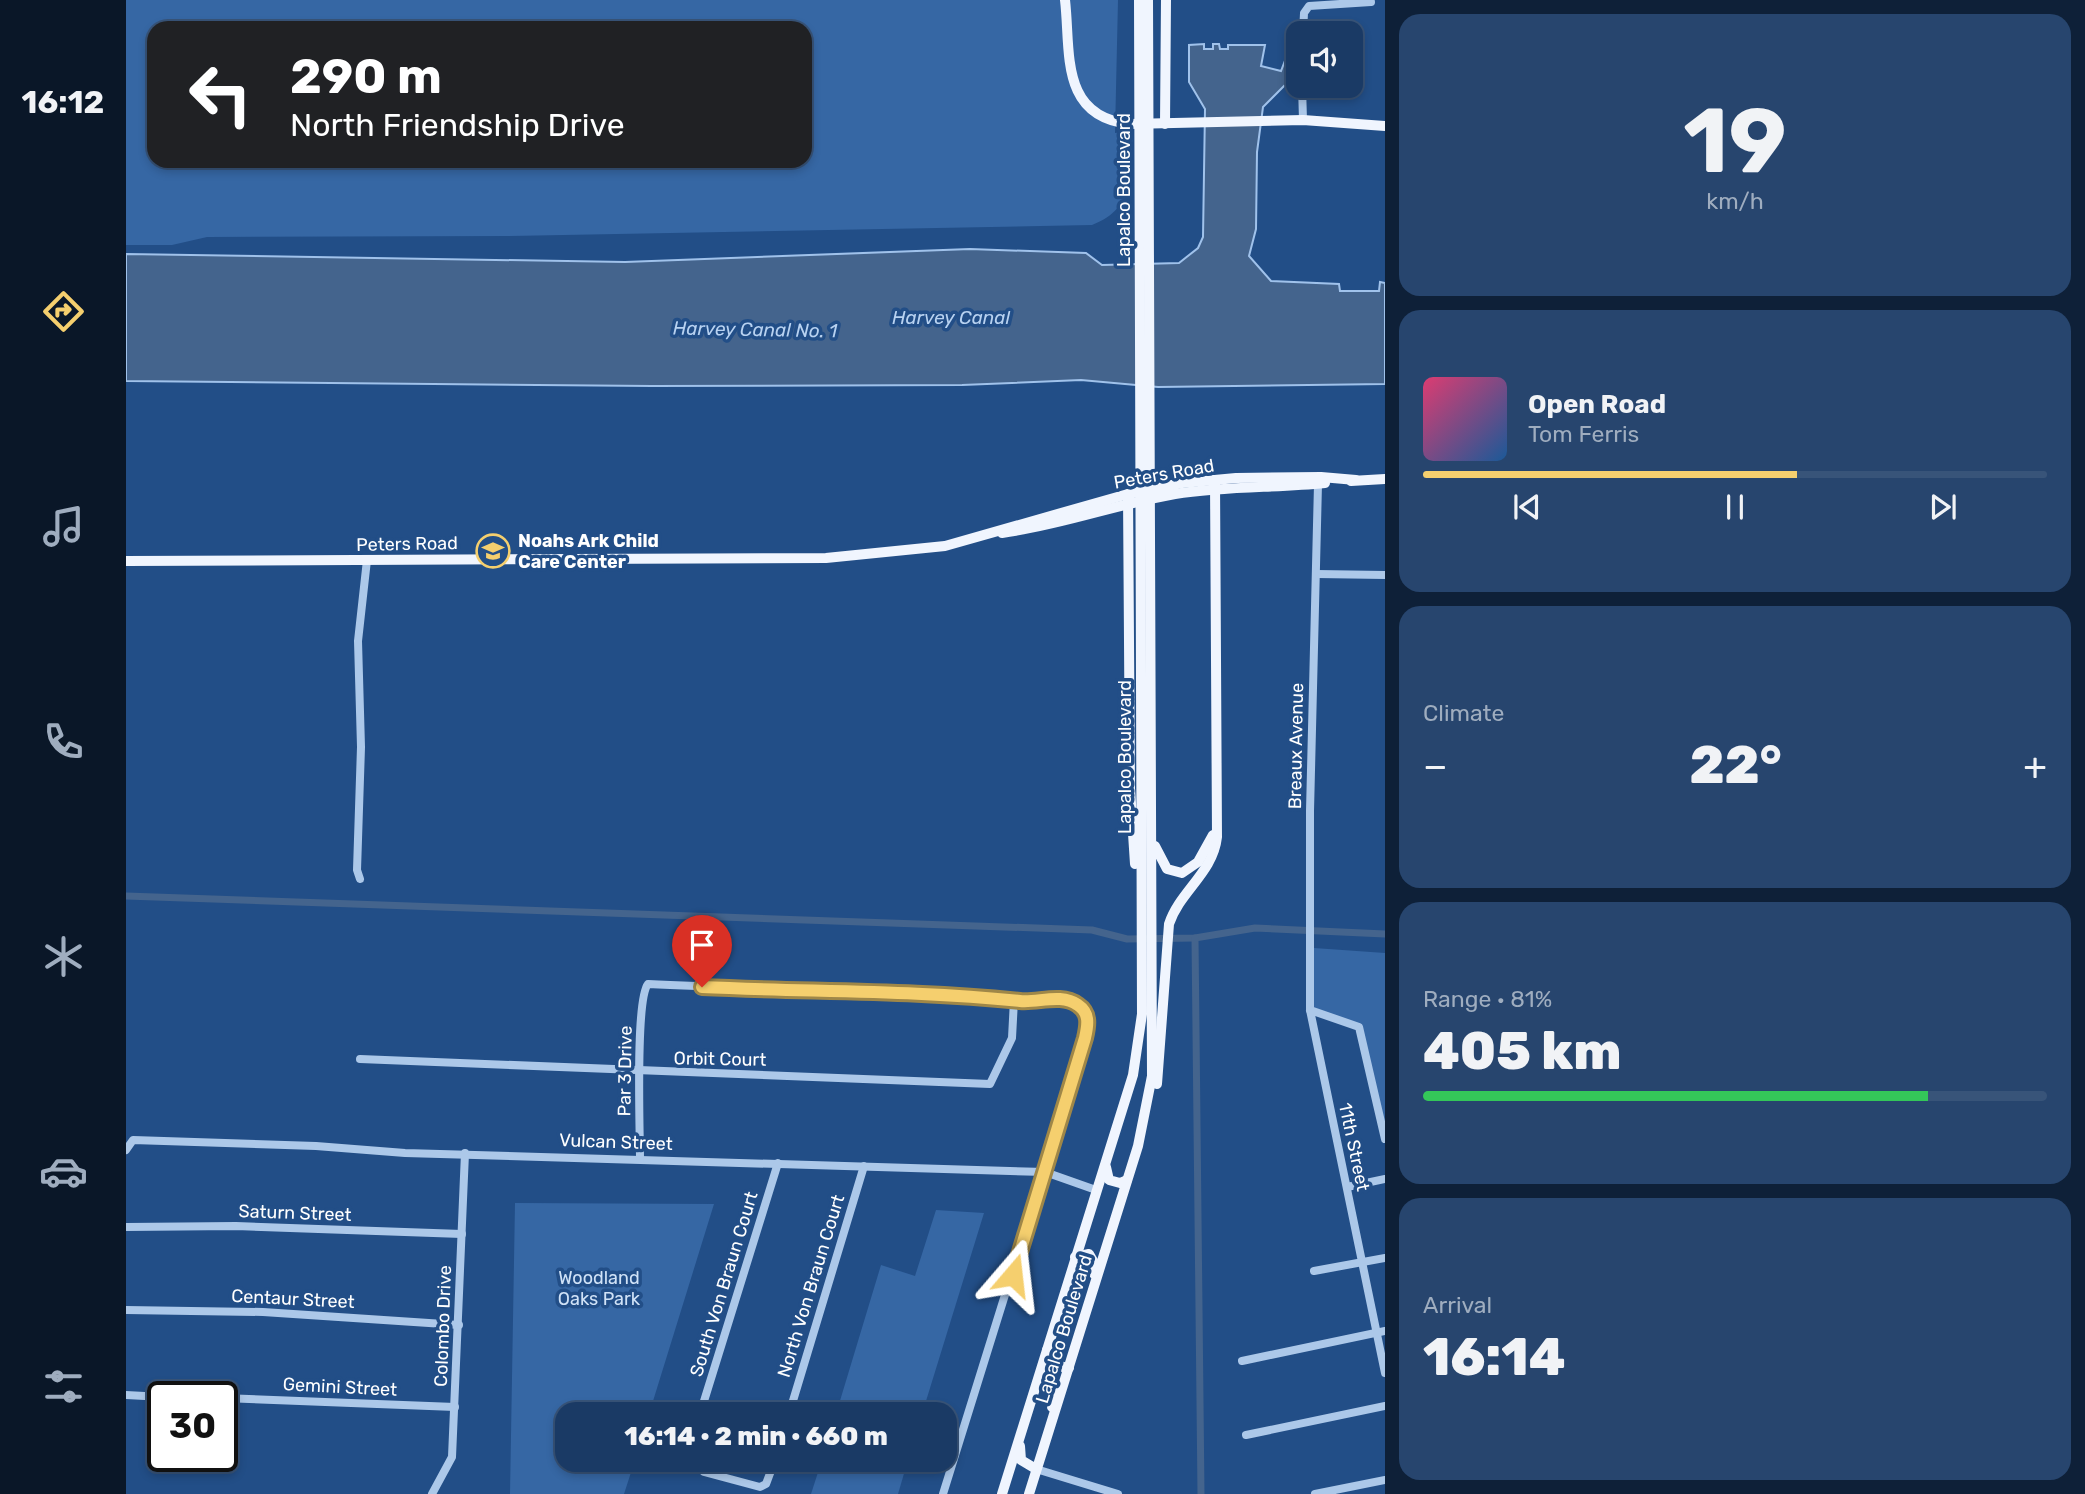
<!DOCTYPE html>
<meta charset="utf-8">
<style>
:root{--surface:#1a3a65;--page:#27456e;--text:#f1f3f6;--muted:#9fadbf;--line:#385479;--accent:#f5cf6e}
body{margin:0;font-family:Rubik,sans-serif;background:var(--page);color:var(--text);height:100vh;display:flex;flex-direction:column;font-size:26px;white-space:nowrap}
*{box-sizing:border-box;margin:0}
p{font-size:23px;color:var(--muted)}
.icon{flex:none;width:38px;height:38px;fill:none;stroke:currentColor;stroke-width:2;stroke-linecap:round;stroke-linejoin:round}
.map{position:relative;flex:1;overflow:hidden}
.side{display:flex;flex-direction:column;gap:14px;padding:14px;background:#0e2038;width:700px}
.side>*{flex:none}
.hud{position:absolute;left:21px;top:21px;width:665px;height:147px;border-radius:21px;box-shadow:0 4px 10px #0003,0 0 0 2px var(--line);background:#202124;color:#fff;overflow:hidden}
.fabs{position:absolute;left:1160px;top:21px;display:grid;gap:14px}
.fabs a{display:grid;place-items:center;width:77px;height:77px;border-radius:14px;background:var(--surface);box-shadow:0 4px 10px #0003,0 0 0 2px var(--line);font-size:35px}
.speed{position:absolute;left:21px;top:1381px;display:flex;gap:14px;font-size:35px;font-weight:700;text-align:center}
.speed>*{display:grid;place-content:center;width:91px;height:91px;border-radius:50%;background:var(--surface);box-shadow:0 4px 10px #0003,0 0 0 2px var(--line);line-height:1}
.speed .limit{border:4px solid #111;border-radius:10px;background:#fff;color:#111}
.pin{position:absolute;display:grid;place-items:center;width:60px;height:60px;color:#fff;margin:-72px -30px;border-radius:50% 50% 50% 0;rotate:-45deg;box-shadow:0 0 7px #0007}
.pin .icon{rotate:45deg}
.me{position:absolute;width:77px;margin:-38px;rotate:17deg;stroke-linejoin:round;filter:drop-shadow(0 0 5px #0008)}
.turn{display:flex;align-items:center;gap:24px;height:147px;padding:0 28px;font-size:32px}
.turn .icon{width:91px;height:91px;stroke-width:2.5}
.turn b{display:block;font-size:49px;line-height:60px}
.big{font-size:52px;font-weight:800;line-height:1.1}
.side .widget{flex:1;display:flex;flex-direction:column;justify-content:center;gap:10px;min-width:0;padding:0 24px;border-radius:21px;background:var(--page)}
.side .dial{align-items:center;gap:0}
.dial b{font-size:91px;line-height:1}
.song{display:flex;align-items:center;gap:21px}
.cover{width:84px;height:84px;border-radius:10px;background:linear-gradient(135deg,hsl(340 70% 55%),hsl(210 70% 35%))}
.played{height:7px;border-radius:4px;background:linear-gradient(90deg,var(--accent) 60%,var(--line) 60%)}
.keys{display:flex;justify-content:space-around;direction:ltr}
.heat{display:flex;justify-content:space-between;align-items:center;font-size:38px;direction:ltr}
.charge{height:10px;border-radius:5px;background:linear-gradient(90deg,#34c759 81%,var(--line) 0)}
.trip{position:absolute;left:429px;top:1402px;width:402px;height:70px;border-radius:21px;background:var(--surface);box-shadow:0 4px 10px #0003,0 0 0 2px var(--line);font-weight:800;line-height:70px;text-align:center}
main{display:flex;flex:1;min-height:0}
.menu{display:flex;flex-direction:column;width:126px;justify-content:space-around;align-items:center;background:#0a1728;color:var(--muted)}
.menu .icon{width:49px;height:49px}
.menu .on{color:var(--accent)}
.menu b{font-size:32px;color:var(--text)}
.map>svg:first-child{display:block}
.green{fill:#3667a4;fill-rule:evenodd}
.water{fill:#44648d;stroke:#a0c2eb;stroke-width:2}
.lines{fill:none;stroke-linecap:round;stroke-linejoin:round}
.canal{stroke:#44648d;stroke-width:7}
.minor{stroke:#acc8e9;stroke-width:8}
.major{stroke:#f0f5fe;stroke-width:10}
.route-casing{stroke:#9f8748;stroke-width:18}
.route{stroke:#f5cf6e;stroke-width:12}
.labels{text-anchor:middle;stroke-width:7;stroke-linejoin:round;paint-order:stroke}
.street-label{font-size:18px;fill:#fff;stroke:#224e87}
.poi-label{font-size:18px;font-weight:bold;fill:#fff;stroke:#224e87;text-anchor:start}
.park-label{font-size:18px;fill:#d0e2f7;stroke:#224e87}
.water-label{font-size:19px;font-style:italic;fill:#b8d2f1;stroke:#224e87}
</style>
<main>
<nav class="menu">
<b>16:12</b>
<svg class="icon on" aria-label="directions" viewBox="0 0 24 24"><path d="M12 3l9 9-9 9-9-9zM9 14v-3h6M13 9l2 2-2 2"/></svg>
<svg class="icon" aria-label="music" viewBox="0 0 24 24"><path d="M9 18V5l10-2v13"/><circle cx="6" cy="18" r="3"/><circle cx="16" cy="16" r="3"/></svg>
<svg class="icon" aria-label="phone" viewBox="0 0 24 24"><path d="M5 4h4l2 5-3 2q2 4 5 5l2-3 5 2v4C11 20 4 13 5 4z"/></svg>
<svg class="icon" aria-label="climate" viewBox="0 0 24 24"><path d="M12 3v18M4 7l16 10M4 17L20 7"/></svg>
<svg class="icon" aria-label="car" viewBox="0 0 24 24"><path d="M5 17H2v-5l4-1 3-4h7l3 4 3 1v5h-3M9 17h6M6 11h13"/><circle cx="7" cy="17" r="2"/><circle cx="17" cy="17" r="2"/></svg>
<svg class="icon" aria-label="filters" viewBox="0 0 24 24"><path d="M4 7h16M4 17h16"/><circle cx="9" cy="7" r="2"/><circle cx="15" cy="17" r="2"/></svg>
</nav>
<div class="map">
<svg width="1259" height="1494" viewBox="0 0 1259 1494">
<rect width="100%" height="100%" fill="#224e87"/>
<!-- green -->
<g class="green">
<path d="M0,0H992L989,133L1007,131C1003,173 1011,208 966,225L384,236L81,237L46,245H0ZM28,28H679V161H28Z"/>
<path d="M1188,948L1259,953V1139L1233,1027L1184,1010Z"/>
<path d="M389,1203L588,1204L523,1414H441V1460H509L498,1494H384Z"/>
<path d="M810,1210L858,1213L796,1414H710L755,1265L789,1276Z"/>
<path d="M696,1460H782L772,1494H685Z"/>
</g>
<!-- water -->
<path class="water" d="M1078,44V49H1087V44H1093L1094,49H1102V45H1139L1135,66L1155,71L1160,58L1172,62L1169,75L1137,107L1131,152L1130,229L1123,256L1145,281L1213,284L1214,291H1253L1254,282L1259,283V384L1032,387L955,380L836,385L526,386L0,381V254L499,262L844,249L960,253L976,265L1053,263L1072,248L1077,237L1079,109L1063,82V45Z"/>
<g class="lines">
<!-- canal -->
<g class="canal">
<path d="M0,896L966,930L1001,939L1069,938L1129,928L1259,934"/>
<path d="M1069,938L1075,1494"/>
</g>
<!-- minor -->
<g class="minor">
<path d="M1177,33L1178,13L1183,6L1245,2"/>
<path d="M1176,86L1177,120"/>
<path d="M1192,484L1184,811V1010L1259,1373"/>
<path d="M1190,574L1259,575"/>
<path d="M234,879L231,870L235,747L232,641L241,560"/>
<path d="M1184,1010L1233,1027L1259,1139"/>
<path d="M234,1059L864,1084L886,1038L888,1000"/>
<path d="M0,1150L7,1140L190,1146L279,1153L919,1172L970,1190"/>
<path d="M514,1159C514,1131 509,1000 522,984C646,990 771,990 895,1001C912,1002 930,996 947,1003C964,1009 962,1024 959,1038L817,1494"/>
<path d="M1221,1187L1259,1179"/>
<path d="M0,1227L110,1226L336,1234"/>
<path d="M1188,1271L1259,1258"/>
<path d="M0,1310L137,1312L333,1325"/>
<path d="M1116,1361L1259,1331"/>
<path d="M0,1395L37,1397"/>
<path d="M96,1398L329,1407"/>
<path d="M574,1414L652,1163"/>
<path d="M663,1414L738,1166"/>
<path d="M1120,1435L1259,1406"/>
<path d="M565,1460L578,1472L634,1487L640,1484L649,1460"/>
<path d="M910,1469L992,1494"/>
<path d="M306,1494L326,1457L339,1153"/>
<path d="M1189,1494L1259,1480"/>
</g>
<!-- major -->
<g class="major">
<path d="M939,0C945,51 933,117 1004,124L1177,120L1259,126"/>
<path d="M1039,124L1040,0"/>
<path d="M1225,481L1259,479"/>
<path d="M1002,494L1004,788L1009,864"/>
<path d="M876,533C935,525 991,504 1049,494C1101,486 1148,488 1199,483"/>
<path d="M0,561L700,558L819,546L1002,494L1056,483L1110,478L1195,477L1230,480"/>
<path d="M1029,846L1041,869L1056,873L1072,862L1087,835"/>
<path d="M1031,1084L1043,924C1054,891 1087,873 1091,837L1089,480"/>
<path d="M980,1167L983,1180L994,1183L1001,1180"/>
<path d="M949,1257L963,1254L970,1266L968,1274"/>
<path d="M921,1350V1358L926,1365L943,1368"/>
<path d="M911,1385L917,1379L926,1382L929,1388L926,1407"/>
<path d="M894,1446L895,1460L910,1469"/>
<path d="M876,1494L1007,1075L1016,1014L1013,0"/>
<path d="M903,1494L1012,1146L1026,1076L1022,0"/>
</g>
</g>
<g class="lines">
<defs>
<path id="route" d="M576,987C682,992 789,990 894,1001C912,1003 935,993 952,1005C964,1013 962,1025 959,1038L887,1275"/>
</defs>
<!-- route casing -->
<use href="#route" class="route-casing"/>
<!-- route -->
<use href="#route" class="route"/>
</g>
<!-- icons -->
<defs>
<symbol id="school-ring" viewBox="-11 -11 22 22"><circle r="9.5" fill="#224e87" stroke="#f5cf6e" stroke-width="1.5"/><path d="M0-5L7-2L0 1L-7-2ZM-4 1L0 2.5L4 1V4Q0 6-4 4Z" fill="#f5cf6e"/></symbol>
</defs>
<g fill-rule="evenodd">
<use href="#school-ring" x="348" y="532" width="38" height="38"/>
</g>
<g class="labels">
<!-- street labels -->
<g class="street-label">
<text transform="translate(998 190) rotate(-90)" y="6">Lapalco Boulevard</text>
<text transform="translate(1038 474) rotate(-10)" y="6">Peters Road</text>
<text transform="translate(281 544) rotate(-1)" y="6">Peters Road</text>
<text transform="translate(1170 746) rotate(-89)" y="6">Breaux Avenue</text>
<text transform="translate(999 757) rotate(-90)" y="6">Lapalco Boulevard</text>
<text transform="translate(594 1059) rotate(1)" y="6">Orbit Court</text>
<text transform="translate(499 1071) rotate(-89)" y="6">Par 3 Drive</text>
<text transform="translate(490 1142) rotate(2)" y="6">Vulcan Street</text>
<text transform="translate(1228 1147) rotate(78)" y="6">11th Street</text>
<text transform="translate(169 1213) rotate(2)" y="6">Saturn Street</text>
<text transform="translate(598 1284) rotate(-73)" y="6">South Von Braun Court</text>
<text transform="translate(685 1286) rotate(-73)" y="6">North Von Braun Court</text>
<text transform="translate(167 1299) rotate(3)" y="6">Centaur Street</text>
<text transform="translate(317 1326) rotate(-88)" y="6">Colombo Drive</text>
<text transform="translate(938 1329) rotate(-73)" y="6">Lapalco Boulevard</text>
<text transform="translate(214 1387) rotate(3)" y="6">Gemini Street</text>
</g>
<!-- poi labels -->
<g class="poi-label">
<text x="392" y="547">Noahs Ark Child<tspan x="392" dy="21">Care Center</tspan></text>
</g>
<!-- park labels -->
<g class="park-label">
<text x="473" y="1284">Woodland<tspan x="473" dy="21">Oaks Park</tspan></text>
</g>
<!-- water labels -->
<g class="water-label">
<text x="825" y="324">Harvey Canal</text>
<text transform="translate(629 329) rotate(1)" y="7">Harvey Canal No. 1</text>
</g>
</g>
</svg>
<div class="fabs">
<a><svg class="icon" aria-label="sound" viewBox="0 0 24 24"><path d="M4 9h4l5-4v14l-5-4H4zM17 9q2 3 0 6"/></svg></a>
</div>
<div class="speed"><div class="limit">30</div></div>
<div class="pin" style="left:576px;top:987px;background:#d93025"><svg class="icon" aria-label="arrive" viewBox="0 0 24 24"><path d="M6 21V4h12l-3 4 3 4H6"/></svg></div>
<svg class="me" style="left:887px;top:1275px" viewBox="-20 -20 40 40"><path d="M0-17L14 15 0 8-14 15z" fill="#f5cf6e" stroke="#fff" stroke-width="4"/></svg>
<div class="trip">16:14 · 2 min · 660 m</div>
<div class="hud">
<div class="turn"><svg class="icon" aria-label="left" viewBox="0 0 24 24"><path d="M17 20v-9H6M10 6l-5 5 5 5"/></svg><div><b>290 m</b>North Friendship Drive</div></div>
</div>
</div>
<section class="side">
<div class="widget dial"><b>19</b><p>km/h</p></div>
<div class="widget">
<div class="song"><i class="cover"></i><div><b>Open Road</b><p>Tom Ferris</p></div></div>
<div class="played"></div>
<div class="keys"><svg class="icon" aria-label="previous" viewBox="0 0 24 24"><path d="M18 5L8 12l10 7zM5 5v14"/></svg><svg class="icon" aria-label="pause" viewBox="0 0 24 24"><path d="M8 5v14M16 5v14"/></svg><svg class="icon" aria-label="next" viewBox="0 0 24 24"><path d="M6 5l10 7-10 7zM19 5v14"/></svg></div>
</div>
<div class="widget"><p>Climate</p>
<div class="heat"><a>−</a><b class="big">22°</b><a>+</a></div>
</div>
<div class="widget"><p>Range · 81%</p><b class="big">405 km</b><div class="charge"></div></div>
<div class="widget"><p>Arrival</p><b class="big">16:14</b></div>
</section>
</main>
